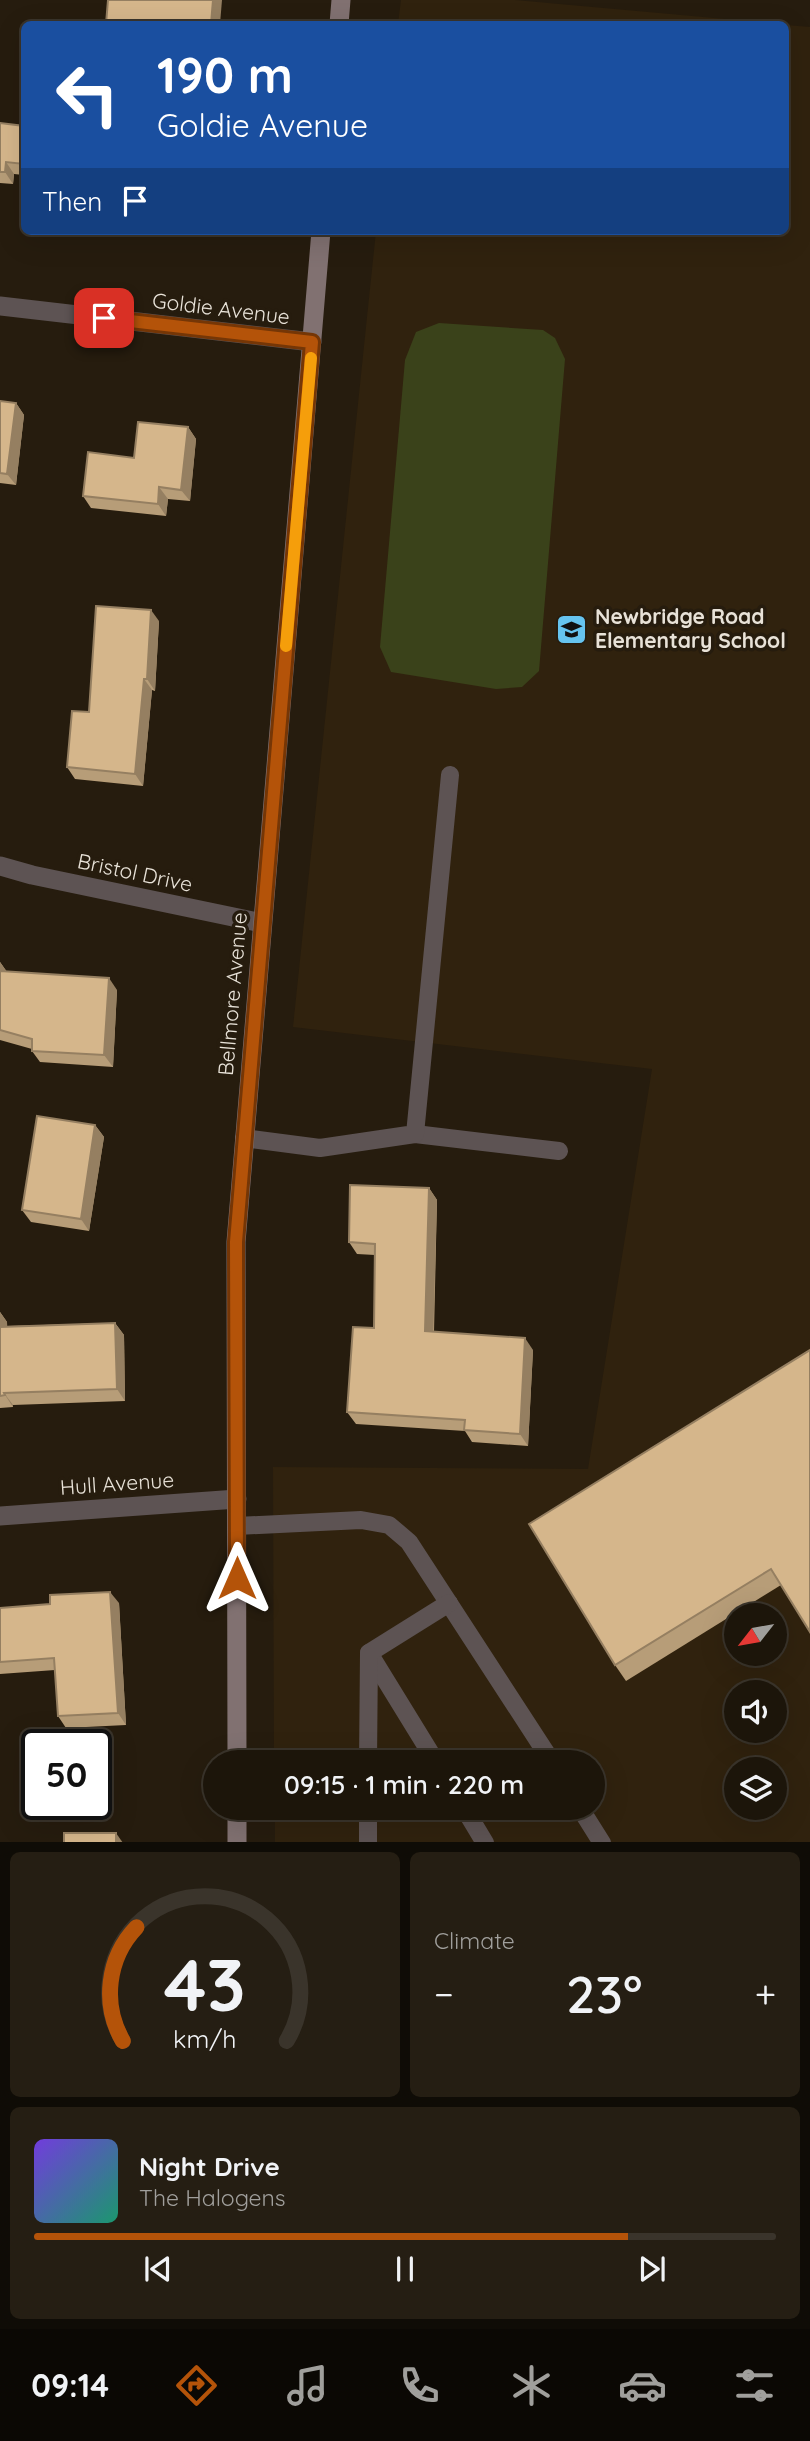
<!DOCTYPE html>
<meta charset="utf-8">
<style>
:root{--surface:#1c150a;--page:#251e13;--text:#f1f3f6;--muted:#a09f9c;--line:#3a342b;--accent:#b45309}
body{margin:0;font-family:Quicksand,sans-serif;background:var(--page);color:var(--text);height:100vh;display:flex;flex-direction:column;font-size:26px;white-space:nowrap}
*{box-sizing:border-box;margin:0}
p{font-size:23px;color:var(--muted)}
.icon{flex:none;width:38px;height:38px;fill:none;stroke:currentColor;stroke-width:2;stroke-linecap:round;stroke-linejoin:round}
.map{position:relative;height:1842px;overflow:hidden}
.side{display:flex;flex-direction:column;gap:10px;padding:10px;background:#0f0c06;flex:1}
.side>*{flex:none}
.top-card{position:absolute;left:21px;top:21px;width:768px;height:214px;border-radius:10px;box-shadow:0 7px 28px #0002,0 0 0 2px var(--line);background:#1a4fa0;color:#fff;overflow:hidden}
.needle{width:46px;rotate:239deg}
.controls{position:absolute;left:724px;top:1603px;display:grid;gap:14px}
.controls a{display:grid;place-items:center;width:63px;height:63px;border-radius:50%;background:var(--surface);box-shadow:0 7px 28px #0002,0 0 0 2px var(--line);font-size:35px}
.speed{position:absolute;left:21px;top:1729px;display:flex;gap:14px;font-size:35px;font-weight:700;text-align:center}
.speed>*{display:grid;place-content:center;width:91px;height:91px;border-radius:50%;background:var(--surface);box-shadow:0 7px 28px #0002,0 0 0 2px var(--line);line-height:1}
.speed .limit{border:4px solid #111;border-radius:10px;background:#fff;color:#111}
.pin{position:absolute;display:grid;place-items:center;width:60px;height:60px;color:#fff;margin:-30px;border-radius:14px;box-shadow:0 4px 10px #0006}
.me{position:absolute;width:77px;margin:-38px;rotate:0deg;stroke-linejoin:round;filter:drop-shadow(0 0 5px #0008)}
.turn{display:flex;align-items:center;gap:24px;height:147px;padding:0 21px;font-size:32px}
.turn .icon{width:91px;height:91px;stroke-width:2.5}
.turn b{display:block;font-size:49px;line-height:60px}
.then{display:flex;align-items:center;height:66px;padding:0 21px;background:#0003;gap:14px;font-size:26px}
.big{font-size:52px;font-weight:600;line-height:1.1}
.side .tile{flex:1;display:flex;flex-direction:column;justify-content:center;gap:10px;min-width:0;padding:0 24px;border-radius:10px;background:var(--page)}
.side .dial{align-items:center;gap:0}
.dial svg{height:182px;overflow:visible;fill:none;stroke:var(--line);stroke-width:7;stroke-linecap:round;text-anchor:middle}
.dial text{fill:var(--text);stroke:none}
.song{display:flex;align-items:center;gap:21px}
.cover{width:84px;height:84px;border-radius:10px;background:linear-gradient(135deg,hsl(260 70% 55%),hsl(160 70% 35%))}
.played{height:7px;border-radius:4px;background:linear-gradient(90deg,var(--accent) 80%,var(--line) 80%)}
.keys{display:flex;justify-content:space-around;direction:ltr}
.heat{display:flex;justify-content:space-between;align-items:center;font-size:38px;direction:ltr}
.side .tiles{flex:1;display:grid;gap:10px;grid-template-columns:1fr 1fr}
.tile:last-child{grid-column:span 2}
.trip{position:absolute;left:203px;top:1750px;width:402px;height:70px;border-radius:35px;background:var(--surface);box-shadow:0 7px 28px #0002,0 0 0 2px var(--line);font-weight:600;line-height:70px;text-align:center}
.menu{display:flex;height:112px;justify-content:space-around;align-items:center;background:#0b0804;color:var(--muted)}
.menu .icon{width:49px;height:49px}
.menu .selected{color:var(--accent)}
.menu b{font-size:32px;color:var(--text)}
.map>svg:first-child{display:block}
.built{fill:#30220e;fill-rule:evenodd}
.pitch{fill:#3a421a}
.lines{fill:none;stroke-linecap:round;stroke-linejoin:round}
.service{stroke:#5d5353;stroke-width:18}
.minor{stroke:#5d5353;stroke-width:19}
.secondary{stroke:#817171;stroke-width:19}
.wall{fill:#b79d78}
.shaded-wall{fill:#957f61}
.building{fill:#d5b68b;stroke:#957f61;stroke-width:2}
.route-casing{stroke:#753606;stroke-width:18}
.route{stroke:#b45309;stroke-width:12}
.slow{stroke:#f59e0b;stroke-width:12}
.labels{text-anchor:middle;stroke-width:7;stroke-linejoin:round;paint-order:stroke}
.street-label{font-size:21px;fill:#e8e2d8;stroke:#261c0e}
.poi-label{font-size:21px;font-weight:bold;fill:#e8e2d8;stroke:#261c0e;text-anchor:start}
</style>
<div class="map">
<svg width="810" height="1843" viewBox="0 0 810 1843">
<rect width="100%" height="100%" fill="#261c0e"/>
<!-- built -->
<g class="built">
<path d="M401,0H515L780,24H398Z"/>
<path d="M786,25L810,27V1842H275V1808H593V1762H274L273,1467L588,1469L652,1069L293,1027L376,231H786ZM737,1615H775V1654H737ZM737,1692H775V1731H737ZM737,1769H775V1808H737Z"/>
</g>
<!-- pitch -->
<path class="pitch" d="M439,323L543,330L555,338L565,359L539,671L522,687L496,689L391,672L380,647L405,360L416,332Z"/>
<g class="lines">
<!-- service -->
<g class="service">
<path d="M415,1134L559,1151"/>
<path d="M244,1138L320,1148L415,1134L450,775"/>
<path d="M237,1526L361,1520L389,1525L409,1542L552,1762"/>
<path d="M369,1653L436,1762"/>
<path d="M368,1762L369,1653L449,1603"/>
<path d="M464,1808L485,1843"/>
<path d="M580,1808L602,1843"/>
<path d="M368,1843V1808"/>
</g>
<!-- minor -->
<g class="minor">
<path d="M0,306L312,342"/>
<path d="M0,866L32,875L262,923"/>
<path d="M0,1516L237,1499"/>
</g>
<!-- secondary -->
<g class="secondary">
<path d="M339,24L341,0"/>
<path d="M237,1762L236,1242L321,231"/>
<path d="M237,1808V1843"/>
</g>
</g>
<!-- wall -->
<g class="wall">
<path d="M0,123L24,126V175L14,174L13,184L0,183Z"/>
<path d="M0,401L16,403L24,415L16,485L0,483Z"/>
<path d="M188,427L196,439L190,501L168,499L166,516L91,508L83,496L134,458Z"/>
<path d="M159,621L155,691L152,690L143,786L75,779L67,767Z"/>
<path d="M0,962L7,972L117,990L113,1067L40,1062L32,1051V1049L0,1040Z"/>
<path d="M95,1125L104,1137L89,1231L31,1222L22,1210Z"/>
<path d="M429,1188L437,1200L434,1332L533,1350L528,1446L472,1442L465,1431L356,1424L347,1412L374,1328L375,1255L357,1254L349,1242Z"/>
<path d="M0,1312L7,1322V1326L115,1323L124,1335L125,1401L13,1405V1407L0,1408Z"/>
<path d="M810,1350L781,1585L626,1681L615,1665Z"/>
<path d="M119,1603L126,1725L66,1728L58,1716L55,1670L0,1674V1608Z"/>
</g>
<!-- shaded-wall -->
<g class="shaded-wall">
<path d="M213,0H222L220,24H211Z"/>
<path d="M6,162L14,174L13,184L5,172Z"/>
<path d="M16,403L24,415L16,485L7,474Z"/>
<path d="M188,427L196,439L190,501L181,490Z"/>
<path d="M159,487L168,499L166,516L158,504Z"/>
<path d="M151,610L159,621L155,691L147,679Z"/>
<path d="M144,679L152,690L143,786L135,774Z"/>
<path d="M0,962L7,972L0,977Z"/>
<path d="M109,978L117,990L113,1067L104,1055Z"/>
<path d="M95,1125L104,1137L89,1231L81,1219Z"/>
<path d="M429,1188L437,1200L433,1343L425,1331Z"/>
<path d="M0,1312L7,1322L8,1338L0,1327Z"/>
<path d="M115,1323L124,1335L125,1401L117,1389Z"/>
<path d="M525,1338L533,1350L528,1446L520,1434Z"/>
<path d="M4,1393L13,1405V1407L5,1395Z"/>
<path d="M110,1592L119,1603L126,1725L118,1713Z"/>
<path d="M116,1833L123,1843H116Z"/>
</g>
<!-- building -->
<g class="building">
<path d="M108,0H213L211,24H106Z"/>
<path d="M0,123L24,126V164L6,162L5,172H0Z"/>
<path d="M0,401L16,403L7,474L0,473Z"/>
<path d="M138,422L188,427L181,490L159,487L158,504L83,496L88,452L134,458Z"/>
<path d="M96,606L151,610L147,679H144L135,774L67,767L72,711L89,712Z"/>
<path d="M0,971L109,978L104,1055L32,1051V1039L0,1030Z"/>
<path d="M37,1116L95,1125L81,1219L22,1210Z"/>
<path d="M350,1185L429,1188L425,1331L525,1338L520,1434L464,1430L465,1420L347,1412L353,1327L374,1328L375,1244L349,1242Z"/>
<path d="M115,1323L117,1389L4,1393L5,1395L0,1396V1327Z"/>
<path d="M810,1350V1632L771,1569L615,1665L529,1524Z"/>
<path d="M110,1592L118,1713L58,1716L54,1658L0,1662V1608L50,1604V1595Z"/>
<rect x="64" y="1833" width="52" height="10"/>
</g>
<g class="lines">
<defs>
<path id="route" d="M104,318L312,342L236,1242L237,1578"/>
</defs>
<!-- route casing -->
<use href="#route" class="route-casing"/>
<!-- route -->
<use href="#route" class="route"/>
<!-- slow -->
<path class="slow" d="M286,646L311,358"/>
</g>
<!-- icons -->
<defs>
<symbol id="school-square" viewBox="-11 -11 22 22"><rect x="-9" y="-9" width="18" height="18" rx="4" fill="#66c4ef" stroke="#261c0e"/><path d="M0-5L7-2L0 1L-7-2ZM-4 1L0 2.5L4 1V4Q0 6-4 4Z" fill="#111"/></symbol>
</defs>
<g fill-rule="evenodd">
<use href="#school-square" x="554" y="612" width="35" height="35"/>
</g>
<g class="labels">
<!-- street labels -->
<g class="street-label">
<text transform="translate(221 309) rotate(7)" y="7">Goldie Avenue</text>
<text transform="translate(135 873) rotate(12)" y="7">Bristol Drive</text>
<text transform="translate(233 994) rotate(-85)" y="7">Bellmore Avenue</text>
<text transform="translate(117 1484) rotate(-4)" y="7">Hull Avenue</text>
</g>
<!-- poi labels -->
<g class="poi-label">
<text x="595" y="624">Newbridge Road<tspan x="595" dy="24">Elementary School</tspan></text>
</g>
</g>
</svg>
<div class="controls">
<a><svg class="needle" viewBox="-14 -14 28 28"><path d="M0-13l5 13h-10z" fill="#e53935"/><path d="M0 13l5-13h-10z" fill="#a09f9c"/></svg></a>
<a><svg class="icon" aria-label="sound" viewBox="0 0 24 24"><path d="M4 9h4l5-4v14l-5-4H4zM17 9q2 3 0 6"/></svg></a>
<a><svg class="icon" aria-label="layers" viewBox="0 0 24 24"><path d="M12 4l9 5-9 5-9-5zM3 14l9 5 9-5"/></svg></a>
</div>
<div class="speed"><div class="limit">50</div></div>
<div class="pin" style="left:104px;top:318px;background:#d93025"><svg class="icon" aria-label="arrive" viewBox="0 0 24 24"><path d="M6 21V4h12l-3 4 3 4H6"/></svg></div>
<svg class="me" style="left:237px;top:1578px" viewBox="-20 -20 40 40"><path d="M0-17L14 15 0 8-14 15z" fill="#b45309" stroke="#fff" stroke-width="4"/></svg>
<div class="trip">09:15 · 1 min · 220 m</div>
<div class="top-card">
<div class="turn"><svg class="icon" aria-label="left" viewBox="0 0 24 24"><path d="M17 20v-9H6M10 6l-5 5 5 5"/></svg><div><b>190 m</b>Goldie Avenue</div></div>
<div class="then">Then<svg class="icon" aria-label="arrive" viewBox="0 0 24 24"><path d="M6 21V4h12l-3 4 3 4H6"/></svg></div>
</div>
</div>
<section class="side">
<div class="tiles">
<div class="tile dial"><svg viewBox="0 0 100 80">
<path d="M14 69A42 42 0 1 1 86 69"/>
<path d="M14 69A42 42 0 0 1 20 19" stroke="#b45309"/>
<text x="50" y="56" font-size="32" font-weight="700">43</text>
<text x="50" y="72" font-size="11">km/h</text>
</svg></div>
<div class="tile"><p>Climate</p>
<div class="heat"><a>−</a><b class="big">23°</b><a>+</a></div>
</div>
<div class="tile">
<div class="song"><i class="cover"></i><div><b>Night Drive</b><p>The Halogens</p></div></div>
<div class="played"></div>
<div class="keys"><svg class="icon" aria-label="previous" viewBox="0 0 24 24"><path d="M18 5L8 12l10 7zM5 5v14"/></svg><svg class="icon" aria-label="pause" viewBox="0 0 24 24"><path d="M8 5v14M16 5v14"/></svg><svg class="icon" aria-label="next" viewBox="0 0 24 24"><path d="M6 5l10 7-10 7zM19 5v14"/></svg></div>
</div>
</div>
</section>
<nav class="menu">
<b>09:14</b>
<svg class="icon selected" aria-label="directions" viewBox="0 0 24 24"><path d="M12 3l9 9-9 9-9-9zM9 14v-3h6M13 9l2 2-2 2"/></svg>
<svg class="icon" aria-label="music" viewBox="0 0 24 24"><path d="M9 18V5l10-2v13"/><circle cx="6" cy="18" r="3"/><circle cx="16" cy="16" r="3"/></svg>
<svg class="icon" aria-label="phone" viewBox="0 0 24 24"><path d="M5 4h4l2 5-3 2q2 4 5 5l2-3 5 2v4C11 20 4 13 5 4z"/></svg>
<svg class="icon" aria-label="climate" viewBox="0 0 24 24"><path d="M12 3v18M4 7l16 10M4 17L20 7"/></svg>
<svg class="icon" aria-label="car" viewBox="0 0 24 24"><path d="M5 17H2v-5l4-1 3-4h7l3 4 3 1v5h-3M9 17h6M6 11h13"/><circle cx="7" cy="17" r="2"/><circle cx="17" cy="17" r="2"/></svg>
<svg class="icon" aria-label="filters" viewBox="0 0 24 24"><path d="M4 7h16M4 17h16"/><circle cx="9" cy="7" r="2"/><circle cx="15" cy="17" r="2"/></svg>
</nav>
